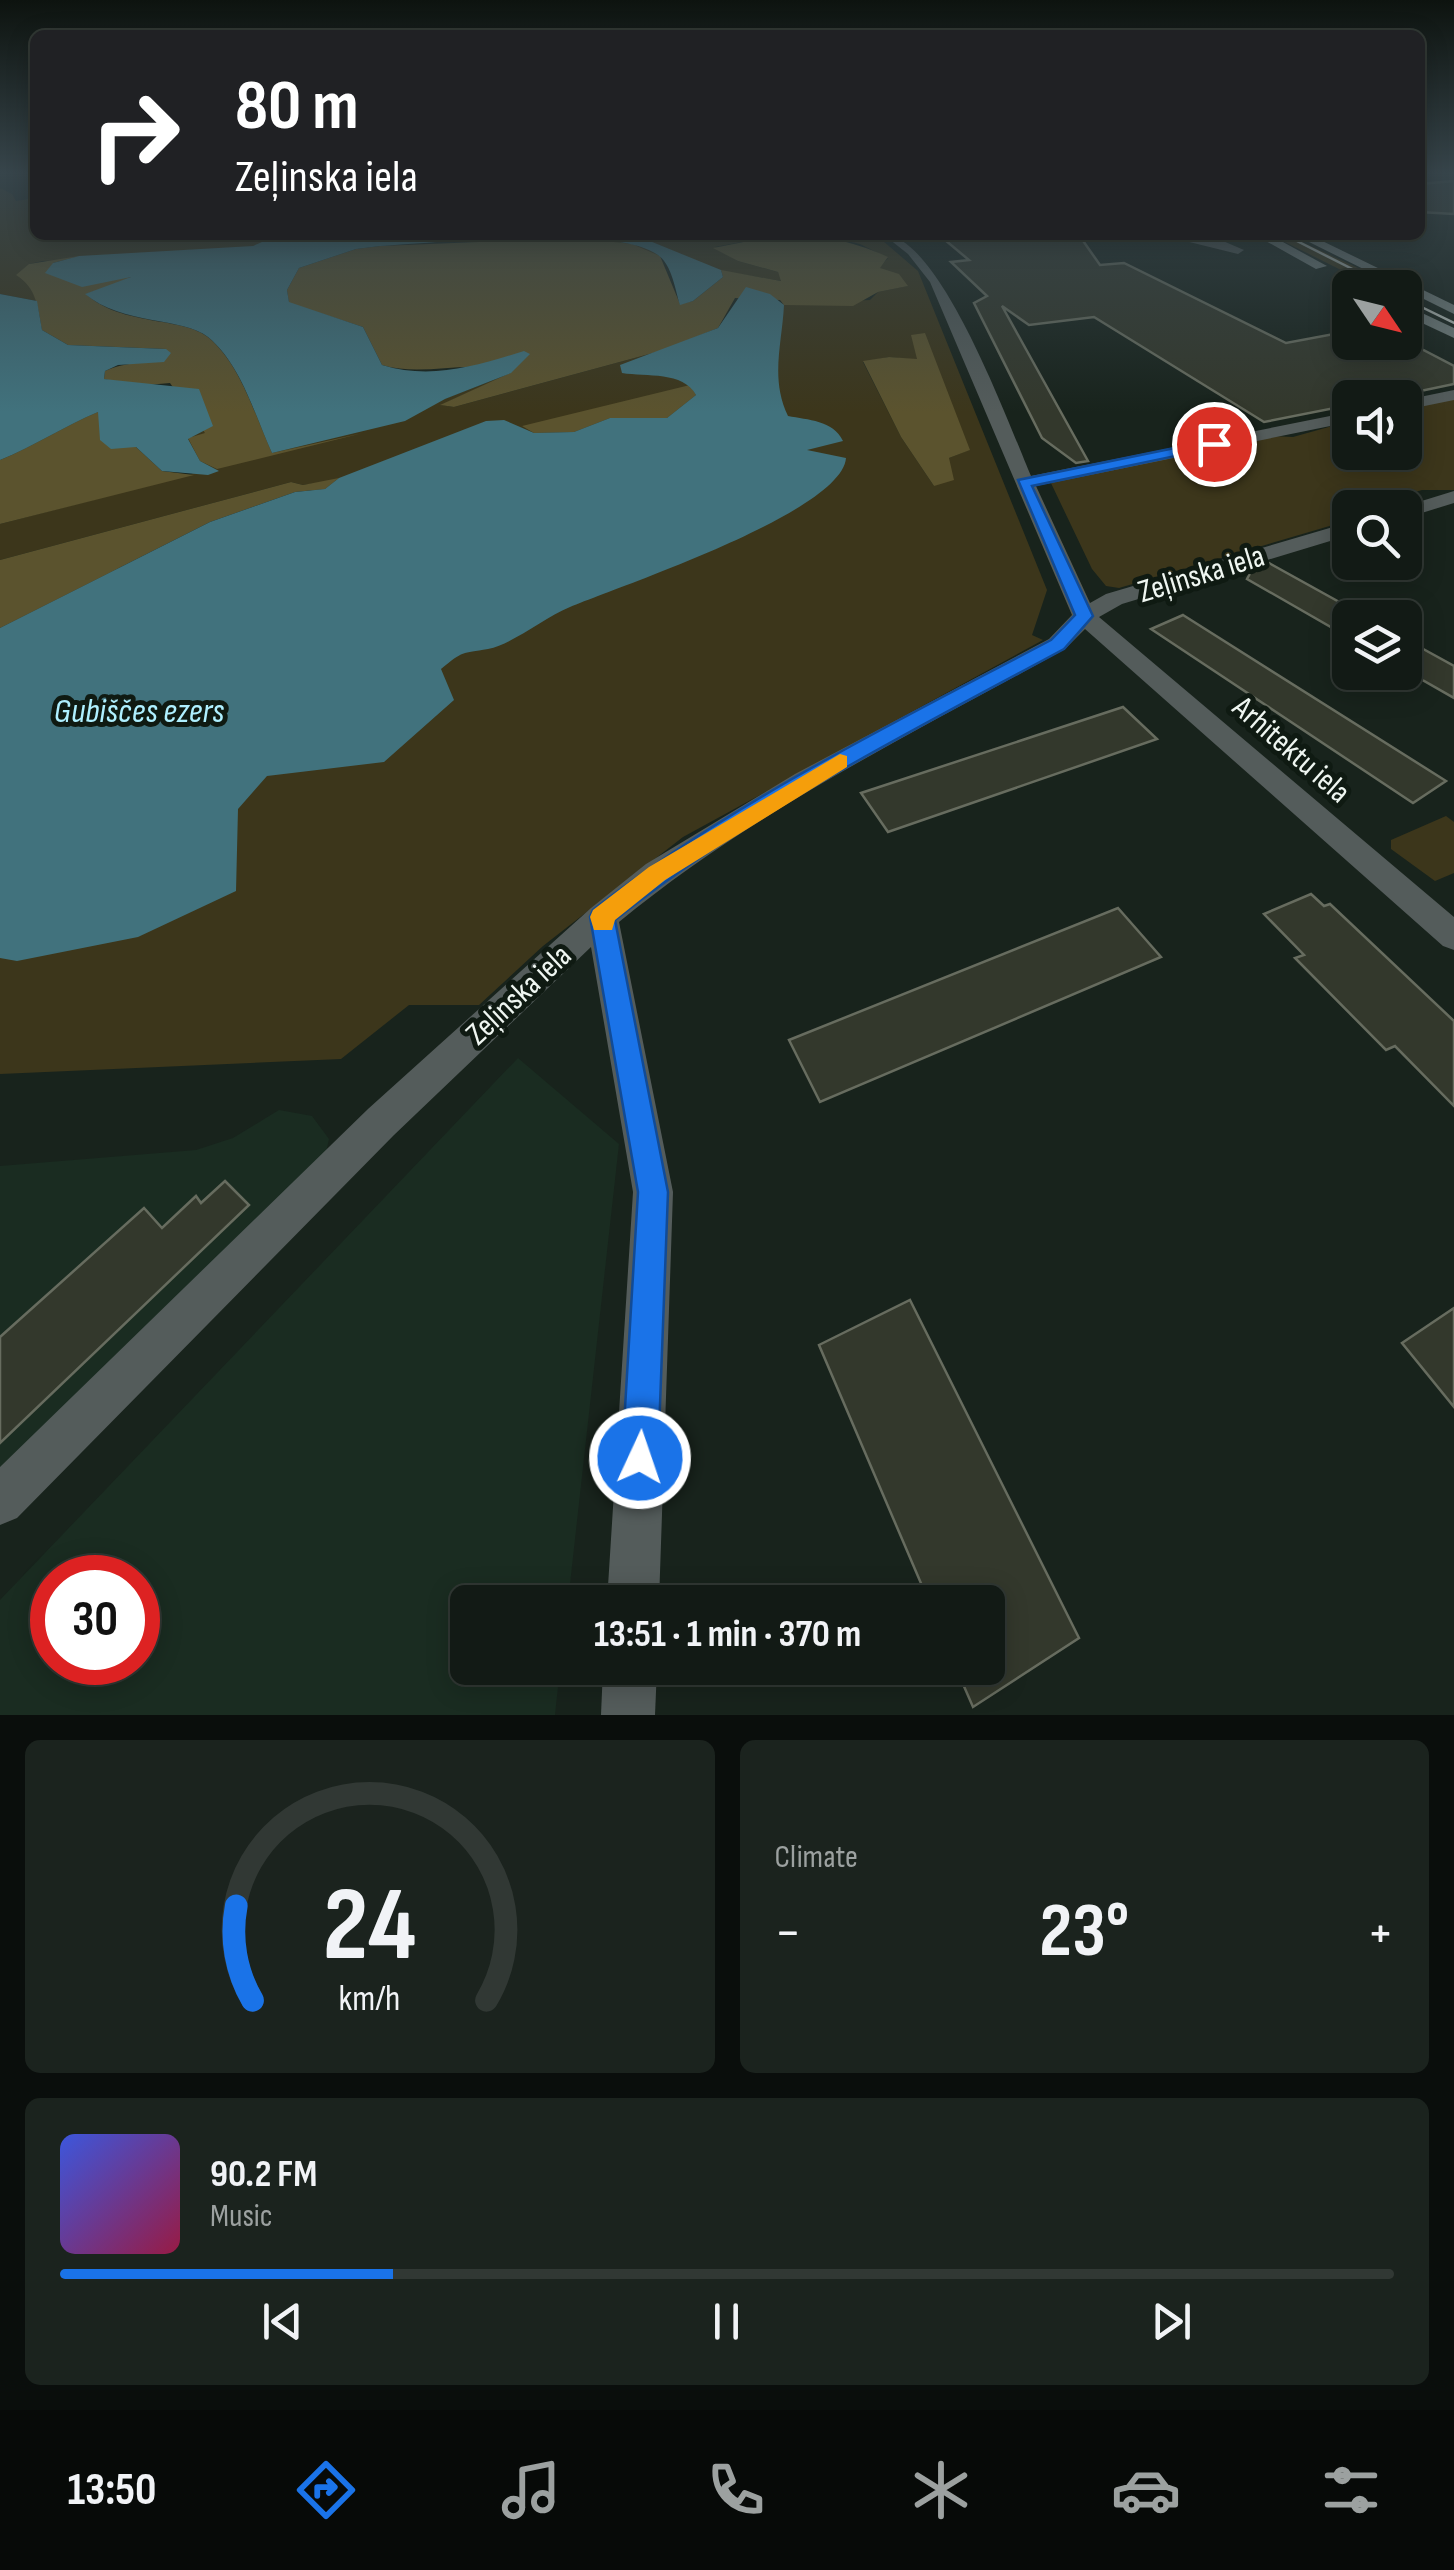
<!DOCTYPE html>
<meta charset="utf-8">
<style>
:root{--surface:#121a15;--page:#1b231e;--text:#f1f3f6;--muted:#9ca1a0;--line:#313834;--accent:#1a73e8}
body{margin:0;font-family:"Sofia Sans Condensed",sans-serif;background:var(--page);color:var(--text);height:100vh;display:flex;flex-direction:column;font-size:38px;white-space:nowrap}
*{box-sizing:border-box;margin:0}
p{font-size:32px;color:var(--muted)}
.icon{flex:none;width:55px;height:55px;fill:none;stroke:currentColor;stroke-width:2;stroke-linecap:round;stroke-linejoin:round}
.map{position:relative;height:1715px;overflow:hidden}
.details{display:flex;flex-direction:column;gap:25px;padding:25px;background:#0a0e0c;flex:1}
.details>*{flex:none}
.banner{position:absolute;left:30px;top:30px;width:1395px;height:210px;border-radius:15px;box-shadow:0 5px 25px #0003,0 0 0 2px var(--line);background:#202124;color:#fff;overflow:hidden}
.needle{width:65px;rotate:125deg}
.controls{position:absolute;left:1332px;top:270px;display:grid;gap:20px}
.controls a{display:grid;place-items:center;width:90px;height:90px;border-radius:15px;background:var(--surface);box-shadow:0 5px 25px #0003,0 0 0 2px var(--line);font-size:50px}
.speed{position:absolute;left:30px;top:1555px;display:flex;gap:20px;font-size:50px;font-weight:700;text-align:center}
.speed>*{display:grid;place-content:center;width:130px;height:130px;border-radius:50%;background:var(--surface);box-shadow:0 5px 25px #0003,0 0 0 2px var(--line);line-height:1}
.speed .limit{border:15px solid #d22;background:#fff;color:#111}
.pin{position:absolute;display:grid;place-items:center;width:85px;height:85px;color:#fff;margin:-42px;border:5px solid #fff;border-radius:50%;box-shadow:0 2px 10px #0007}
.me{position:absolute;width:110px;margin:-55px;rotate:3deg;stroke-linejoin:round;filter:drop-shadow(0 0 8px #0008)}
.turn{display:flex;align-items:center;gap:35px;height:210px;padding:0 40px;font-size:45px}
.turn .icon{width:130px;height:130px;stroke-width:2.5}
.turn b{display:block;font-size:70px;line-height:85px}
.big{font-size:75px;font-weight:700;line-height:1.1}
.details .card{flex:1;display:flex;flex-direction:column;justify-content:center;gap:15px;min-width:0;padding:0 35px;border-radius:15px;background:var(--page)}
.details .dial{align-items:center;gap:0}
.dial svg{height:260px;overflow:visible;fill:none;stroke:var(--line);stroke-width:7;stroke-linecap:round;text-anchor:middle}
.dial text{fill:var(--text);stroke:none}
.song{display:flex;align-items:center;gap:30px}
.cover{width:120px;height:120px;border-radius:15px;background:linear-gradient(135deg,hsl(230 70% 55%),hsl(340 70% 35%))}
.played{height:10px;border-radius:5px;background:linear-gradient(90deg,var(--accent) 25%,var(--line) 25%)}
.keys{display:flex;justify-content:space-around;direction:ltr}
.heat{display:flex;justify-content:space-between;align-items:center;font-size:55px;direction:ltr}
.details .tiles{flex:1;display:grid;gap:25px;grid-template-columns:1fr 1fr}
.card:last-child{grid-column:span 2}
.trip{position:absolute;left:450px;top:1585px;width:555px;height:100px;border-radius:15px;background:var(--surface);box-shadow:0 5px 25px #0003,0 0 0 2px var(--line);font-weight:700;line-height:100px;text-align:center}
.menu{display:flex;height:160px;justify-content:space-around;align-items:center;background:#070a08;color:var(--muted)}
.menu .icon{width:70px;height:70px}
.menu .current{color:var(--accent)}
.menu b{font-size:45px;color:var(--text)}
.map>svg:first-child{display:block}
.built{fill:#1a2c21;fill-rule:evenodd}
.green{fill:#3c361b;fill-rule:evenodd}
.forest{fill:#5b532e}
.water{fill:#41727d}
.building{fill:#33382c;stroke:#676c5f;stroke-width:2.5}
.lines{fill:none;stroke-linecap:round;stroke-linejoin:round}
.street{fill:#545c5b;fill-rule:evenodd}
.secondary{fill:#727e7c;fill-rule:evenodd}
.tram{stroke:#b5bdb8;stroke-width:2.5}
.route{fill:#1a73e8;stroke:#114b97;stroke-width:2.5}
.slow{fill:#f59e0b}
.labels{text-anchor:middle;stroke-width:10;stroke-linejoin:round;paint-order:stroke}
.street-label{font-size:32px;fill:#eff6f1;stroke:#0f1a12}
.water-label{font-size:35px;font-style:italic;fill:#aff0ff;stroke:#0f1a12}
</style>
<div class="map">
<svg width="1454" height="1715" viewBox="0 0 1454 1715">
<rect width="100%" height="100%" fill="#18231c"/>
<!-- built -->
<g class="built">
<path d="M518,1058L619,1144L568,1602H468V1668H560L555,1715H0V1600ZM52,1578H138V1662H52Z"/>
<path d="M279,1110L312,1116L329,1139L325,1157L0,1472V1166L196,1150L233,1138Z"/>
</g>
<!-- green -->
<g class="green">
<path d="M0,188L12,194L16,201L35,198V235H330L265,252L43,261L29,264L28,282L37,301L0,294Z"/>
<path d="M575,235H779L715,247L738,261L778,272L782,281L721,271Z"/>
<path d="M822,235H876L918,271L1047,590L1032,635L1043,640L683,837L543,946L479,1005H409L341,1059L0,1074V628L80,584L337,480L303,485L291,482L0,560V524L193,474L96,421L0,460V364L361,431L511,373L441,405L454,407L664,350L707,361L667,418L749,305L870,300L878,292L907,286L879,268L888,258L860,244ZM889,357L918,360L969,450L949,458L934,486L901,437L863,362Z"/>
<path d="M1271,235H1287L1399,287H1375Z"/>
<path d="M1454,399V490H1422L1378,503L1377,507L1350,508V520L1119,588L1106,586L1092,569L1050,481L1270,436L1293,437L1350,421V452H1405V409Z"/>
<path d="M1446,816L1454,822V873L1435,881L1391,849V840Z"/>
</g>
<!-- forest -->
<g class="forest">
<path d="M780,235C820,235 851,240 888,257L880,268L899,274L908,286L878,292L853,306L784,305L780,300L735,298L718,328L664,350L454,407L440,405L510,373C469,357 426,378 382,365L363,327L289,303L287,290L299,268L356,249L380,246L577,238L632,244L660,256L680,304L693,301L723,277L721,270L781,281L778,272L738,261L713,248Z"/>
<path d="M79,256L53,263L133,278L86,294C122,327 183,316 209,338C241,365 255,416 272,453L363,433L217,469L200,461L188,438L205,433L170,383L136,386L104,379L105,371C128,360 146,367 166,349L68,345L42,330C38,308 37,288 16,275L29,264Z"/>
<path d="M925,333L970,450L949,458L954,480L934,486L901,437L863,361L889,357L917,359L911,335Z"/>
<path d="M690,385L696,395L667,418H610L574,432L534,433L522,426Z"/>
<path d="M98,412L162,471L194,475L0,524V460C35,446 64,426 98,412Z"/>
<path d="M339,478L325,489L295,492L210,522L0,628V560L291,482L303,485Z"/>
</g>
<!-- water -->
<g class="water">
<path d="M278,235H635L721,270L723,277L693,301L680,305C675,289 672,265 658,255C612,223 441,243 380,246L356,249L299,268L287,290L289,302L363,327L382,365C431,380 476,366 524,351L530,354L511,373L445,399L405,421L272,453C255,416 241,364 208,337C183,317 122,325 85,294L131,277L82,287L45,273L53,263L79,256L253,246Z"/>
<path d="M746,287L770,294L784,305C782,344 770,379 788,416C808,420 833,420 843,441L807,450L846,458C842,512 620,586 570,607C543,618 515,643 488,649C461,654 464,650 441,669L454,700L384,762L267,776L238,809L236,891L138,937L17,961L0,958V628L210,522L295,492L325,489L339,478L486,421L504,420L534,433L574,432L610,418H667L696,395C683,371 647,377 622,373L620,365L718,328Z"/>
<path d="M0,294L37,301L42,330L68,345L166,349L171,353L164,362L118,365L105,371L104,379L199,389L213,426L188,439L200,461L219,471L208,475L162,471L136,447L111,449L100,440L98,412C64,426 35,446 0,460Z"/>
</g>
<!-- building -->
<g class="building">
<path d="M1454,181V214L1420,212V184Z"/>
<path d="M939,235H1079L1100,265L1124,263L1286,343L1350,331V342H1408L1454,366V384L1387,398H1350V405L1264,422L1094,317L1029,325L1002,306L1088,461L1076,463L1042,438L974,303L987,296L951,262L969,260Z"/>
<path d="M1269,563L1350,608V638L1247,579L1253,568Z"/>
<path d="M1183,615L1446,781L1413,803L1151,629Z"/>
<path d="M1405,639L1454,666V698L1405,670Z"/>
<path d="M1123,707L1157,739L888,832L861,793Z"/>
<path d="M1311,894L1324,906L1330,904L1454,1021V1106L1395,1046L1386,1050L1295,958L1304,955L1264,914Z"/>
<path d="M1118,908L1161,957L820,1102L789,1040Z"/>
<path d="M225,1181L249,1205L0,1443V1337L144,1208L162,1228L196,1196L201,1203Z"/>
<path d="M910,1300L1079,1638L973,1707L956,1668H988V1602H929L819,1345Z"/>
<path d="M1454,1308V1407L1402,1343Z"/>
</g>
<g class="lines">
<!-- street -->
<g class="street">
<path d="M884,235C940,235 1009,425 1031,476L1350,412V422L1036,486L1090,603L1106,594L1350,522V535L1122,604L1099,617L1454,917V950L1443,946L1085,629L1065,649C914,733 753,811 619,922L673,1192L659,1602H607L633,1192L591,947L394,1135L17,1518L0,1525V1467L368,1109L591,908L646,864L795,774L1049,639L1072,615L930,282L908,254Z"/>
<path d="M1161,235H1209L1244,250L1238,254Z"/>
<path d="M1454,390V400L1405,410V400Z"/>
<path d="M1454,491V503L1412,516L1405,518V508H1399Z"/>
<path d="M603,1668H657L655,1715H601Z"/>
</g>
<!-- secondary -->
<g class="secondary">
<path d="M1255,235H1270L1327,266L1316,269Z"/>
<path d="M1295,235H1310L1454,305V314Z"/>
<path d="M1405,305L1454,328V338L1405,315Z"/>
</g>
<!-- tram -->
<g class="tram">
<path d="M1285,235L1390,288"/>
<path d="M1405,299L1454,323"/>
</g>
</g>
<!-- sky -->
<linearGradient id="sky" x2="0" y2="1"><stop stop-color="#0d130f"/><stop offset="0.42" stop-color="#37454b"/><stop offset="1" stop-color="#37454b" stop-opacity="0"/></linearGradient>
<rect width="1454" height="412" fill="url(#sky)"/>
<!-- route -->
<path class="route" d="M1214,440L1219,447L1032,486L1093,616L1064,649C910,732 752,811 615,920L668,1192L658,1458L653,1470L640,1476L628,1470L622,1458L638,1192L590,917L593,910C734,801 894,723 1051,640L1075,615L1018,480Z"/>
<!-- slow -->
<path class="slow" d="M840,754L847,756V767L665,880L615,920L612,930H594L590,917L593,910L649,867Z"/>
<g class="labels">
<!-- street labels -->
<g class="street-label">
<text transform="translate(1201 573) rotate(-17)" y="11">Zeļinska iela</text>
<text transform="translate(1292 749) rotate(41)" y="11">Arhitektu iela</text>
<text transform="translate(518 994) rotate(-43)" y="11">Zeļinska iela</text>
</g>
<!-- water labels -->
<g class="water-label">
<text x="139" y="722">Gubiščes ezers</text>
</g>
</g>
</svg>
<div class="controls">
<a><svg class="needle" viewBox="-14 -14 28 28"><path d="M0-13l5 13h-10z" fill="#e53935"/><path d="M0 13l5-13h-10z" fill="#9ca1a0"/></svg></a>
<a><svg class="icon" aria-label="sound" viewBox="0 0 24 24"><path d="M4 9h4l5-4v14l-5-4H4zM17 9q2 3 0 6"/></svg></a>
<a><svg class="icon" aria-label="search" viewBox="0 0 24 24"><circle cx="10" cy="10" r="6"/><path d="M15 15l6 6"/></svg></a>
<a><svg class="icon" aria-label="layers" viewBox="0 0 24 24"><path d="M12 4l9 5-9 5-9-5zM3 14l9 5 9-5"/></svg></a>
</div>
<div class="speed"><div class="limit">30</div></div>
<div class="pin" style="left:1214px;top:444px;background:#d93025"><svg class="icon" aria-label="arrive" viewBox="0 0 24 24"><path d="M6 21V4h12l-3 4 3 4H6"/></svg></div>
<svg class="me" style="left:640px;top:1458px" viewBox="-20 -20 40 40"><circle r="17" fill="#1a73e8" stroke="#fff" stroke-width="3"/><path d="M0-11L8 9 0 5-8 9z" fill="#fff"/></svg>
<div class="trip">13:51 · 1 min · 370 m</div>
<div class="banner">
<div class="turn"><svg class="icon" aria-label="right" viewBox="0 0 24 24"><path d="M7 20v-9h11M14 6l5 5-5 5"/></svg><div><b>80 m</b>Zeļinska iela</div></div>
</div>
</div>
<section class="details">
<div class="tiles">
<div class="card dial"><svg viewBox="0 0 100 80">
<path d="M14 69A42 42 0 1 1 86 69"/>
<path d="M14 69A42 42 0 0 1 9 40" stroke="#1a73e8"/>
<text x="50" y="56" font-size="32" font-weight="700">24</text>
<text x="50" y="72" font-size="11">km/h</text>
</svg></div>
<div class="card"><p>Climate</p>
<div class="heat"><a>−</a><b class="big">23°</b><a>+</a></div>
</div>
<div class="card">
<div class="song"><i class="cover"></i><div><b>90.2 FM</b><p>Music</p></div></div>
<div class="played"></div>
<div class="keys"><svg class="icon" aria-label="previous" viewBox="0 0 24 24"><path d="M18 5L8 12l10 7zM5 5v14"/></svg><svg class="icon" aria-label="pause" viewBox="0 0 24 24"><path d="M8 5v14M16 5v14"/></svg><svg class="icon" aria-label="next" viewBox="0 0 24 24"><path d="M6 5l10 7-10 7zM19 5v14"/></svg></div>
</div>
</div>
</section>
<nav class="menu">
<b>13:50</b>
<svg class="icon current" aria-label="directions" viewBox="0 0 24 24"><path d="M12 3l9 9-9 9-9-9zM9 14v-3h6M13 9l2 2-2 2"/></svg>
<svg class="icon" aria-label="music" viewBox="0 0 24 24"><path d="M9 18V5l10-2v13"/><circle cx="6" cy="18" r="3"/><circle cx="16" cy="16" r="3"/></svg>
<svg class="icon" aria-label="phone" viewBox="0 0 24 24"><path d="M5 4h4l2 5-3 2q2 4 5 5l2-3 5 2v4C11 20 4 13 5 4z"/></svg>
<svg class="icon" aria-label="climate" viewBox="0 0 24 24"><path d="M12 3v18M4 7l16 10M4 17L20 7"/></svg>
<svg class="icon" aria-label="car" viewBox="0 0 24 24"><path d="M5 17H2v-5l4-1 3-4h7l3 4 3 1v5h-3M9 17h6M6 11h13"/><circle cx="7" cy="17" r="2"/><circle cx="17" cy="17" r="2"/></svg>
<svg class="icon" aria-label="filters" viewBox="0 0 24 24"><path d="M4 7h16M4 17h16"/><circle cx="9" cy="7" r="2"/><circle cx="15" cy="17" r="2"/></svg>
</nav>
